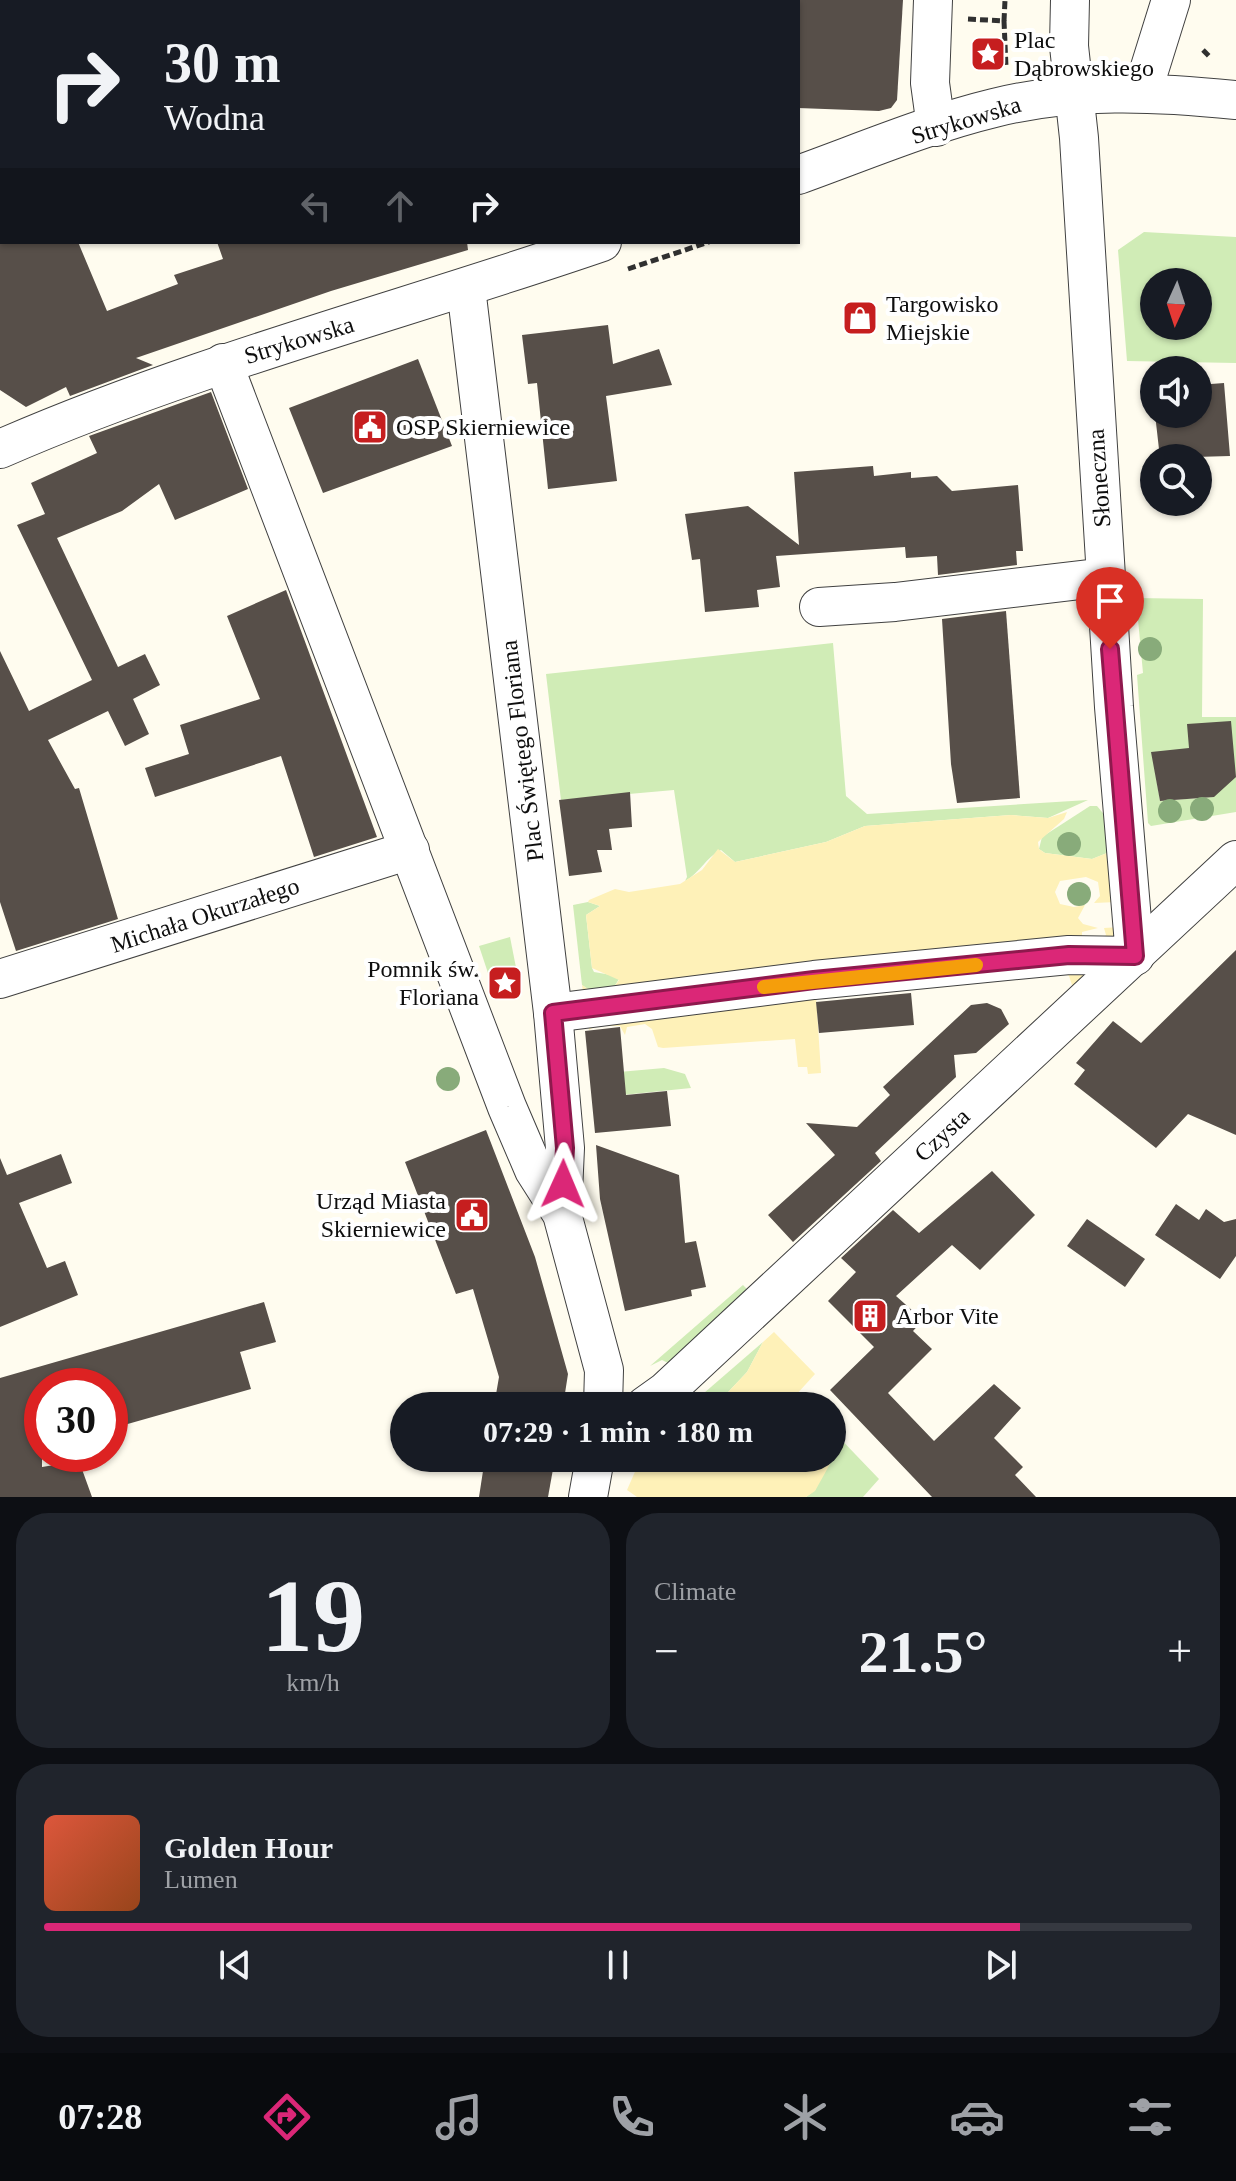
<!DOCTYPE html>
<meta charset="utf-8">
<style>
:root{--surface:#171b24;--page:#20242c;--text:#f1f3f6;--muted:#9ea1a6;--line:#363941;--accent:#db2777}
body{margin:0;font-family:"Times New Roman",serif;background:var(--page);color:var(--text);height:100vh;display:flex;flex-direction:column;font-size:30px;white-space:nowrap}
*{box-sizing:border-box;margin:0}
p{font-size:26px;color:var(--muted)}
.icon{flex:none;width:44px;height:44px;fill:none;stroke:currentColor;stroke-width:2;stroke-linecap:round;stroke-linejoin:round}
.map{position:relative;height:1497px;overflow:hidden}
.sheet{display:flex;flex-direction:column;gap:16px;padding:16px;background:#0d0f14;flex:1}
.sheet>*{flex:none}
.guide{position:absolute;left:0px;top:0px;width:800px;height:244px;box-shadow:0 2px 6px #0004;background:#171b24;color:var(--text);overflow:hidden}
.needle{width:52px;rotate:183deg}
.fabs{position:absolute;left:1140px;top:268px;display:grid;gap:16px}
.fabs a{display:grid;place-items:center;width:72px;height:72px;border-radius:50%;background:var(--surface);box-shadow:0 2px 6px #0004;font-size:40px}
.speed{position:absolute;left:24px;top:1368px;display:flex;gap:16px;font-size:40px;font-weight:700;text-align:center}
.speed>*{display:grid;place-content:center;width:104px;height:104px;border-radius:50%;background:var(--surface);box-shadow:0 2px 6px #0004;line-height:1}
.speed .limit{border:12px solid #d22;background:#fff;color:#111}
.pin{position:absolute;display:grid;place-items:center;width:68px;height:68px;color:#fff;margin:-82px -34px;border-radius:50% 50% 50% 0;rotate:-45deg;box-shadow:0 0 8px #0007}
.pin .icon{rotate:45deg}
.me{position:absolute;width:88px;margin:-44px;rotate:1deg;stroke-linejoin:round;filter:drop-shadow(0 0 6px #0008)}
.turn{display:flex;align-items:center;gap:28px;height:168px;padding:0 32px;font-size:36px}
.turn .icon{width:104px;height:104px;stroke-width:2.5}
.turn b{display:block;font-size:56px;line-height:68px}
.lanes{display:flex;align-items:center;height:76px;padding:0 32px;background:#0003;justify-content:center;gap:40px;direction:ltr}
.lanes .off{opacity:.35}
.big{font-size:60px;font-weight:600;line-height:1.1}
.sheet .card{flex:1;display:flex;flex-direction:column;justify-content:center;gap:12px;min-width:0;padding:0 28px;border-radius:32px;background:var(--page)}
.sheet .dial{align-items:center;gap:0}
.dial b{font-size:104px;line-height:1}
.song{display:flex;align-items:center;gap:24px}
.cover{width:96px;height:96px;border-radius:12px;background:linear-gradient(135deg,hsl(10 70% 55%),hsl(20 70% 35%))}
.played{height:8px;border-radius:4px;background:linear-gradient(90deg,var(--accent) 85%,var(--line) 85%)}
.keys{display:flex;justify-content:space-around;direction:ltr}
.heat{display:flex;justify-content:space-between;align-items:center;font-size:44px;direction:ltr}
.sheet .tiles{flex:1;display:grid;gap:16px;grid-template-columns:1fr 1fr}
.card:last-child{grid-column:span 2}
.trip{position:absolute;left:390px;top:1392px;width:456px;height:80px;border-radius:40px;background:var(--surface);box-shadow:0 2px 6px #0004;font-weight:600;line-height:80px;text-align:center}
.menu{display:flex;height:128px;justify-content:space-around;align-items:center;background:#090b0e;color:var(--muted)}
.menu .icon{width:56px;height:56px}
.menu .active{color:var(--accent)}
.menu b{font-size:36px;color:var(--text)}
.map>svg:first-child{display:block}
.green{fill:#d0ecb6;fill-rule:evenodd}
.sand{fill:#fef1b8}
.building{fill:#574f49}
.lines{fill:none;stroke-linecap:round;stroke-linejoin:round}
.minor-casing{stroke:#414141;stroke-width:40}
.path{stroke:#303030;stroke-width:5;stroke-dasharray:8 4;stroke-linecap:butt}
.minor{stroke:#fff;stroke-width:38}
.tree{fill:#88ab7a}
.route-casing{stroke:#8e194d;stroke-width:20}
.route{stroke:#db2777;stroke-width:14}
.slow{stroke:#f59e0b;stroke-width:14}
.labels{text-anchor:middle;stroke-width:8;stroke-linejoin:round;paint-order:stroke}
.poi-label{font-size:24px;fill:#0e0e0e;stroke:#fff;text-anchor:start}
.street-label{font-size:24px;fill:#0e0e0e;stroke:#fff}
</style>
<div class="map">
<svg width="1236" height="1497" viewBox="0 0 1236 1497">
<rect width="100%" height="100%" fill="#fffcef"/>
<!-- green -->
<g class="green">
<path d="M1144,232L1236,237V363L1127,361L1118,250ZM1198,282V326H1154V282Z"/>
<path d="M1136,598L1203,599L1202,717H1236V812L1151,826L1148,823L1137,675L1143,673ZM1152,753L1212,797L1160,801Z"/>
<path d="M833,643L846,796L867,814L1088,800L1048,818L1011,815L865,826L826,842L735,862L721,850C706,857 700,873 685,881L687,877L674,790L561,800L546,674Z"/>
<path d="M1090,806H1097L1107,818L1112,851L1092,859L1045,853L1039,849L1042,837Z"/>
<path d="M588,902L600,906L586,915L592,968L594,972L617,976L619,979L614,987L591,991L582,985L573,905Z"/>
<path d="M510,937L521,993L497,1000L479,946Z"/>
<path d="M664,1068L685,1074L691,1088L593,1098L619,1072Z"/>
<path d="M743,1285L749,1291L670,1364L662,1360L650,1366Z"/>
<path d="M763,1342L747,1372L715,1406H689Z"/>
<path d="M832,1430L879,1479L863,1497H806L815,1490L828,1458H832Z"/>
</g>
<!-- sand -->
<g class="sand">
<path d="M1067,812L1064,819L1038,842L1039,849L1045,853L1092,859L1112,851L1117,902L1094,903L1100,896L1098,882L1086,877L1060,881L1055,892L1060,904L1074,907L1085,905L1078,918L1083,924L1098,928L1082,932V941L1101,940L1106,935L1104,928L1120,927L1119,948L1073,988L1069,976L1060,971L816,995L821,1073L808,1074L807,1067H798L795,1039L663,1048L658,1047L652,1029L645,1024L627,1027L625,1035L620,1026H596L589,1030L582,985L591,991L614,987L619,980L592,968L586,915L600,906L588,902L589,900L615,889L629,892L680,884L702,870L718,849L735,862L826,842L865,826L1011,815L1048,818Z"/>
<path d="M774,1332L815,1374L786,1406H715L747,1372L763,1342Z"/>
<path d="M641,1458H659L679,1470L689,1466L687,1458H828L830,1464L815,1491L806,1497H637L627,1490Z"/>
</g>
<!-- building -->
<g class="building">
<path d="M798,0H903L897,100L891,108L879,111L798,108Z"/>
<path d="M0,242H78L107,311L178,284L174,275L223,259L217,242H467L468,250L331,291L136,358L153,365L70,396L66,387L26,407L0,390Z"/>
<path d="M608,325L613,364L659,349L672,385L606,396L617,481L548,489L537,383L528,384L522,335Z"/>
<path d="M418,359L452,446L323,493L289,408Z"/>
<path d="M1224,383L1230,456L1160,458L1155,414H1198V385Z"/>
<path d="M211,392L248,489L175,520L159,484L122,511L57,538L118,667L145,654L160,685L133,699L149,734L125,746L108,711L48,740L75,789L79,788L118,919L16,951L0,902V651L29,711L92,680L17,525L45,514L31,483L97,453L89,436Z"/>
<path d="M873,466L874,476L911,472V478L937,476L952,491L1018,485L1023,551H1016L1017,565L938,575L937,556L906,558L905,547L776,556L780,587L757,590L759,607L705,612L700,559L692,560L685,514L748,506L799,545L794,472Z"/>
<path d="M286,590L377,837L314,857L281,756L155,797L145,768L189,754L180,725L260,699L227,616Z"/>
<path d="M1006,611L1020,798L957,803L951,764L942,619Z"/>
<path d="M1231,721L1236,777L1214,797L1160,801L1151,752L1189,748L1187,724Z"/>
<path d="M630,792L632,827L609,829L612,850H597L602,872L569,876L559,800Z"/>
<path d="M1236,950V1135L1188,1114L1156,1148L1074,1084L1085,1070L1076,1063L1113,1021L1141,1043Z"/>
<path d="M911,993L914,1025L819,1033L816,1002Z"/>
<path d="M987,1003L1001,1009L1009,1024L976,1053L954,1055L956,1077L875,1153L881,1161L793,1242L768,1215L835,1155L806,1123L857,1127L890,1095L883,1087L971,1005Z"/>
<path d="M620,1027L626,1095L667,1091L671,1126L595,1133L585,1031Z"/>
<path d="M486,1130L535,1257L568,1374L563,1406H494L499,1377L473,1289L456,1294L405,1162Z"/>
<path d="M596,1145L679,1175L685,1243L696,1241L706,1287L691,1290L692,1296L625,1311L600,1199Z"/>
<path d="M61,1154L72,1183L19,1203L47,1268L65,1261L78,1295L0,1327V1158L7,1175Z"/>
<path d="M992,1171L1035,1215L980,1270L952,1245L896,1296L923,1320L913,1331L932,1349L888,1393L934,1441L994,1384L1021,1408L994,1438L1023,1467L1015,1475L1036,1497H932L830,1390L874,1347L828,1301L856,1272L841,1258L893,1210L919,1233Z"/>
<path d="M1176,1204L1199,1220L1206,1209L1224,1222L1236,1219V1256L1220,1279L1155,1235Z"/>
<path d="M1087,1219L1145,1259L1125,1287L1067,1246Z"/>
<path d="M264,1302L276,1342L240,1352L251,1389L110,1429V1386H42V1467L79,1461L92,1497H0V1378Z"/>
<path d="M485,1458H555L548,1497H479Z"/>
</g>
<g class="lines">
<defs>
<g id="minor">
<path d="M933,0L930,83L936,127"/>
<path d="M117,2L128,0"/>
<path d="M0,22H2"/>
<path d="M1142,93L1171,0"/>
<path d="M798,175C862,152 928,124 994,108C1073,88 1156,92 1236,100"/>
<path d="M466,288L553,1013L565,1148L562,1214"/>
<path d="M223,363L507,1107L534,1170L562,1214L604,1370L603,1406"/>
<path d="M0,449C195,364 401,311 602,242"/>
<path d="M819,607L895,602L1106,577"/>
<path d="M0,979L410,850"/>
<path d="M553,1013L814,980L1069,955L1135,956L1114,707L1079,138L1069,46L1070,0"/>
<path d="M645,1406L666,1391L1236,860"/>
<path d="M588,1497L595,1458"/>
</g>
</defs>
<!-- minor casing -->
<use href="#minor" class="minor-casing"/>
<!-- path -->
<g class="path">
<path d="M968,19L1004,21L1006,67"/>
<path d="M1004,21L1005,0"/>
<path d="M1203,50L1211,58"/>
<path d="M628,269L709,242"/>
</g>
<!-- minor -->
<use href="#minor" class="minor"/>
</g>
<!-- trees -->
<g class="tree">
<circle cx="1150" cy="649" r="12"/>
<circle cx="1202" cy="809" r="12"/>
<circle cx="1170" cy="811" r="12"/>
<circle cx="1069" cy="844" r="12"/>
<circle cx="1079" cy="894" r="12"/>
<circle cx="448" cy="1079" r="12"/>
</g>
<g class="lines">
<defs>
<path id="route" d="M563,1184L565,1148L553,1013L814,980L1069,955L1135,956L1110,649"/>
</defs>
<!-- route casing -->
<use href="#route" class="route-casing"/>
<!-- route -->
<use href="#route" class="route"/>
<!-- slow -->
<path class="slow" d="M764,987L976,965"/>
</g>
<!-- icons -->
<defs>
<symbol id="sight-square" viewBox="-11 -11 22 22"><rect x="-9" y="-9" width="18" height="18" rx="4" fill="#c61e1f" stroke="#fff"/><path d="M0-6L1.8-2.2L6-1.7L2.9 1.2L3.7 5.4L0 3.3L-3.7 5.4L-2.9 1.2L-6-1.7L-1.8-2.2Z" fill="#fff"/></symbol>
<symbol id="shop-square" viewBox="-11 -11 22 22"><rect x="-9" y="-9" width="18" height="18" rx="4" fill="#c61e1f" stroke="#fff"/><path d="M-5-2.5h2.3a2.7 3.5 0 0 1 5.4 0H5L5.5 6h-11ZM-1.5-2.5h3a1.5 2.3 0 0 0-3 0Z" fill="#fff"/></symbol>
<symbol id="civic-square" viewBox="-11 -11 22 22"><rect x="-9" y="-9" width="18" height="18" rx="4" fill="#c61e1f" stroke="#fff"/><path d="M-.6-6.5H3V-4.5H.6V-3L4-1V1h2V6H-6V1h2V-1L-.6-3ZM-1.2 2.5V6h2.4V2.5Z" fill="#fff"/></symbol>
<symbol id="building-square" viewBox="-11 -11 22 22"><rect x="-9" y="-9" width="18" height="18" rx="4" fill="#c61e1f" stroke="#fff"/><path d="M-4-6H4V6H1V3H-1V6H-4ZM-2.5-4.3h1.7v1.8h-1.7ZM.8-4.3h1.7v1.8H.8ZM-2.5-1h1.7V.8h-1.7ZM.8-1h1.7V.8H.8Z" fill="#fff"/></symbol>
</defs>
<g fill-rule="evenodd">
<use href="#sight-square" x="968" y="34" width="40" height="40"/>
<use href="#shop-square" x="840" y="298" width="40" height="40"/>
<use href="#civic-square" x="350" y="407" width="40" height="40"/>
<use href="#sight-square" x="485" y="963" width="40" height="40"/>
<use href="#civic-square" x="452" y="1195" width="40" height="40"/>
<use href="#building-square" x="850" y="1296" width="40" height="40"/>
</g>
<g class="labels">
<!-- poi labels -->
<g class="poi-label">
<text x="1014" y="48">Plac<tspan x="1014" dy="28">Dąbrowskiego</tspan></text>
<text x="886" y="312">Targowisko<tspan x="886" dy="28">Miejskie</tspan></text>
<text x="396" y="435">OSP Skierniewice</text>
<text x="479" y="977" text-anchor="end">Pomnik św.<tspan x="479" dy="28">Floriana</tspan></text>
<text x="446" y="1209" text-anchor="end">Urząd Miasta<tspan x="446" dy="28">Skierniewice</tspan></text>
<text x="896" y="1324">Arbor Vite</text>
</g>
<!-- street labels -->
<g class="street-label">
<text transform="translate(966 120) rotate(-17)" y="8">Strykowska</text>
<text transform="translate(299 340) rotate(-17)" y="8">Strykowska</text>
<text transform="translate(1099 478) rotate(-94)" y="8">Słoneczna</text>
<text transform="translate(522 751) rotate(-97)" y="8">Plac Świętego Floriana</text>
<text transform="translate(205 915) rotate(-18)" y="8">Michała Okurzałego</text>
<text transform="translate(942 1135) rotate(-43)" y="8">Czysta</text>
</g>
</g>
</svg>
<div class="fabs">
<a><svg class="needle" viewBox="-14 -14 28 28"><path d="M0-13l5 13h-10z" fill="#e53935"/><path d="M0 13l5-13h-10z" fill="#9ea1a6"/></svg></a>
<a><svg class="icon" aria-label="sound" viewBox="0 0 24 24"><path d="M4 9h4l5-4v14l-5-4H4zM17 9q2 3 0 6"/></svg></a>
<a><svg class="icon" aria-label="search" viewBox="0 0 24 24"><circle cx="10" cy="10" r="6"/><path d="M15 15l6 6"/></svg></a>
</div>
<div class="speed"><div class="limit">30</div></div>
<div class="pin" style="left:1110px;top:649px;background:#d93025"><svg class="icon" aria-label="arrive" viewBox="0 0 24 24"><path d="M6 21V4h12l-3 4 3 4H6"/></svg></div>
<svg class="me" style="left:563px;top:1184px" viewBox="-20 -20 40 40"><path d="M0-17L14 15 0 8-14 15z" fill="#db2777" stroke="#fff" stroke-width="4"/></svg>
<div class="trip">07:29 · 1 min · 180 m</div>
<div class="guide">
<div class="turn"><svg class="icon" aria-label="right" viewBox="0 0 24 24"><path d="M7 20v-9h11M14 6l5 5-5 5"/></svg><div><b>30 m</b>Wodna</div></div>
<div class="lanes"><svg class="icon off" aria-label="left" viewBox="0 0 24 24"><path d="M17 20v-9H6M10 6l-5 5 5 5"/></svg><svg class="icon off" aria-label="ahead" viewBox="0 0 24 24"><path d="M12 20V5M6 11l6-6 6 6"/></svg><svg class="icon" aria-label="right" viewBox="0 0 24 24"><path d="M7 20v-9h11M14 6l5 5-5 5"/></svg></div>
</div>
</div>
<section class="sheet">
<div class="tiles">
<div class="card dial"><b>19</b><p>km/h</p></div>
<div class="card"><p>Climate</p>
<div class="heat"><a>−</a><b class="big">21.5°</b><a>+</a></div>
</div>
<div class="card">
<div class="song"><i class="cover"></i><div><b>Golden Hour</b><p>Lumen</p></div></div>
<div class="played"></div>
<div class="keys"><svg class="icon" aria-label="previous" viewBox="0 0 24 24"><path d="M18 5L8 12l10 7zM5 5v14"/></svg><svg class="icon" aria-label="pause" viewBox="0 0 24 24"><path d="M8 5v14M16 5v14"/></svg><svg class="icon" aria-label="next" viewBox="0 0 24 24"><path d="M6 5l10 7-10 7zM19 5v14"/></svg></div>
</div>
</div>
</section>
<nav class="menu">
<b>07:28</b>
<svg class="icon active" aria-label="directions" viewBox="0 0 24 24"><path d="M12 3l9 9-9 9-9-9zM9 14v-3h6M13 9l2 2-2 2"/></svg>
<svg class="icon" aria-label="music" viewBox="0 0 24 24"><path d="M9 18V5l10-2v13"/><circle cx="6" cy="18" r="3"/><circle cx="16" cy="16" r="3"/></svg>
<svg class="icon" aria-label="phone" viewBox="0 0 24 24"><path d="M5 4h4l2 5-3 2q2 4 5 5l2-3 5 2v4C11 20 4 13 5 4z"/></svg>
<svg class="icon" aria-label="climate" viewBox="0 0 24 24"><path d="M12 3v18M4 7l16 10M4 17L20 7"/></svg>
<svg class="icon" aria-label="car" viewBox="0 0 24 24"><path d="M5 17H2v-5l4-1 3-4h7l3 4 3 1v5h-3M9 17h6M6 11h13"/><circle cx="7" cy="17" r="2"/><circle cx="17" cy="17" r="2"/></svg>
<svg class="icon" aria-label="filters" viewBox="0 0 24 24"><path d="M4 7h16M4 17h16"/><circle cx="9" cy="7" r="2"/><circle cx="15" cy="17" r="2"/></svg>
</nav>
